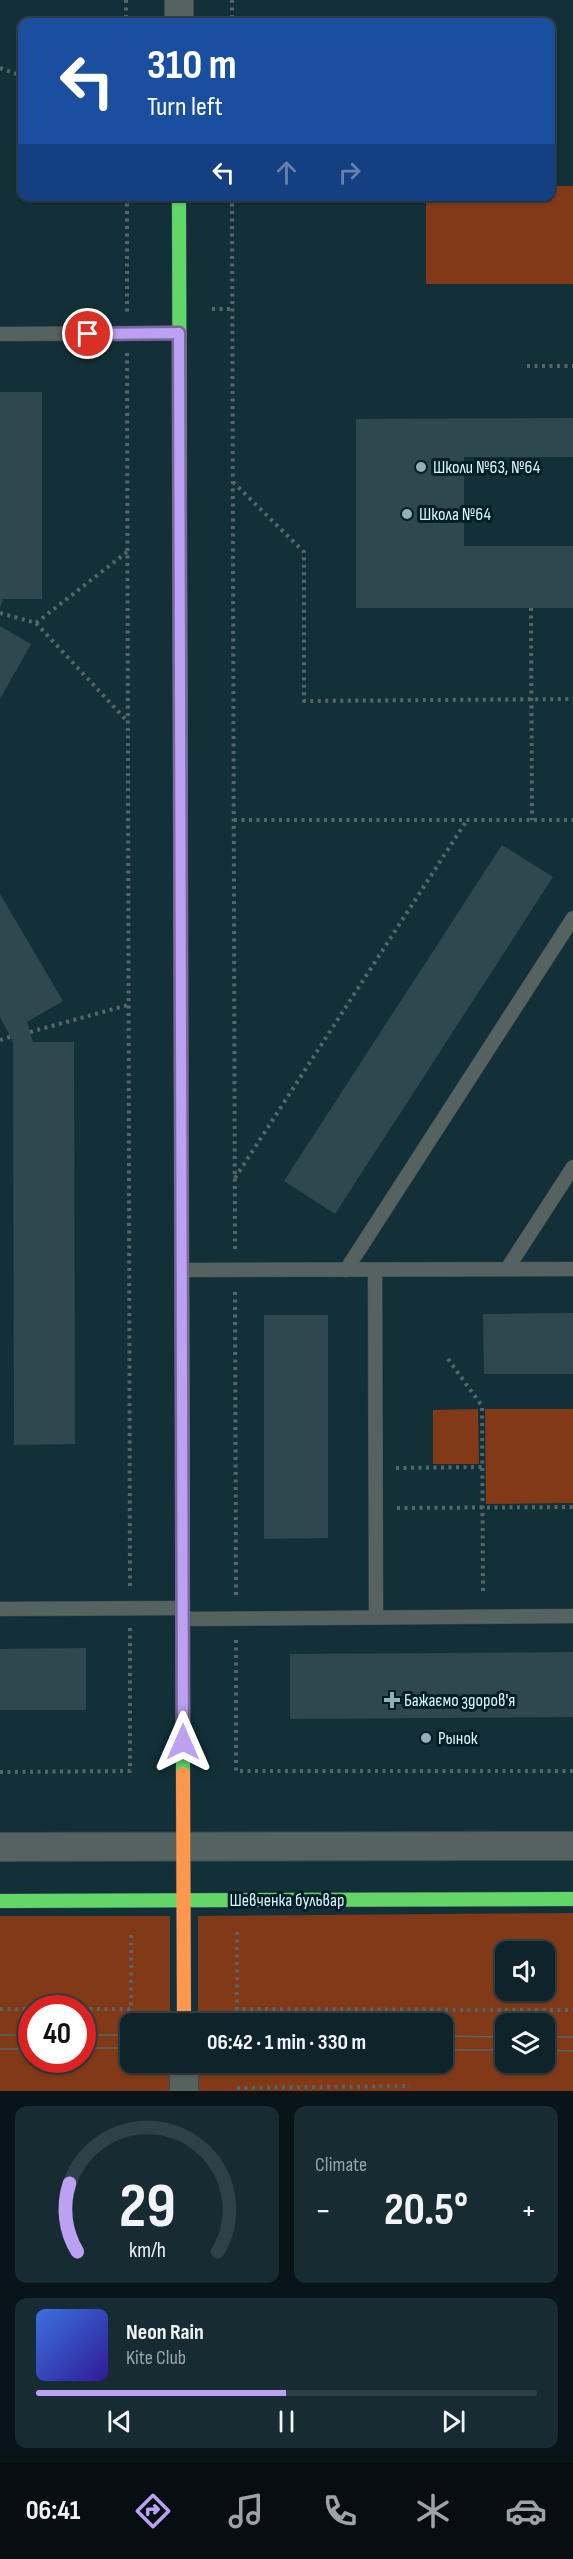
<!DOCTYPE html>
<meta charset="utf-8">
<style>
:root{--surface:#0e242a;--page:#172c32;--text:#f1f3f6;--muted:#9ba4a8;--line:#2e4147;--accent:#bca0f2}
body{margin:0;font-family:"Sofia Sans Condensed",sans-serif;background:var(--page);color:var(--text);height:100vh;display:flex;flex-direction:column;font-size:22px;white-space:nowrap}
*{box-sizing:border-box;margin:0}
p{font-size:20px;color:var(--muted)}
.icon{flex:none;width:33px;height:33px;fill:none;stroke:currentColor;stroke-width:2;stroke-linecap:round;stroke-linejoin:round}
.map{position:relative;height:2091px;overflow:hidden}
.sheet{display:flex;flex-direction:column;gap:15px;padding:15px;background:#081417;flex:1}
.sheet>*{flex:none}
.banner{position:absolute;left:18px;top:18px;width:537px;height:183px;border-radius:12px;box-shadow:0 2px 4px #0004,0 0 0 2px var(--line);background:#1a4fa0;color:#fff;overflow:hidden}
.tools{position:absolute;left:495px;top:1941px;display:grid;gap:12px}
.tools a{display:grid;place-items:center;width:60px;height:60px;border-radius:12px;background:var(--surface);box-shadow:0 2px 4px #0004,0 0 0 2px var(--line);font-size:30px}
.speed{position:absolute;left:18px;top:1995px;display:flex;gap:12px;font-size:30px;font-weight:700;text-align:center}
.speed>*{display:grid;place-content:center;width:78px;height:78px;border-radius:50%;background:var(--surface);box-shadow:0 2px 4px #0004,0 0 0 2px var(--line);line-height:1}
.speed .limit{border:9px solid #d22;background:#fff;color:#111}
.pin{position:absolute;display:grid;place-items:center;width:51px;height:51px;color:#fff;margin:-26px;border:3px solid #fff;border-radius:50%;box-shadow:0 2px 6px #0007}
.me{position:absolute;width:66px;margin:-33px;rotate:0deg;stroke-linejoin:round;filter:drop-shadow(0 0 4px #0008)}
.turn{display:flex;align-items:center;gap:21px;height:126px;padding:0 30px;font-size:27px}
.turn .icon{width:78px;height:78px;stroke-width:2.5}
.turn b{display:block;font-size:42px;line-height:51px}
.lanes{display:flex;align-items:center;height:57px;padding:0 30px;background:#0003;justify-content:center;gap:30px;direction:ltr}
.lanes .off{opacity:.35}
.big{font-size:45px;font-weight:700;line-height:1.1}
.sheet .widget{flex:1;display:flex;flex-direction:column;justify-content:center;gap:9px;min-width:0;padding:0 21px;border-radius:12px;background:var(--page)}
.sheet .dial{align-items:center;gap:0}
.dial svg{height:156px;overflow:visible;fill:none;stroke:var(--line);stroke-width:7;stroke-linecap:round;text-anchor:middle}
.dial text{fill:var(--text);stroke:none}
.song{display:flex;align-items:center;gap:18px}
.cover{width:72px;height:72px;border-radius:9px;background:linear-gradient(135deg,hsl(220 70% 55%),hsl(250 70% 35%))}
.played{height:6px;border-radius:3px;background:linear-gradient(90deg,var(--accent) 50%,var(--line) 50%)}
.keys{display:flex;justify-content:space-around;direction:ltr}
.heat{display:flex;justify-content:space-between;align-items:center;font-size:33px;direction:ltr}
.sheet .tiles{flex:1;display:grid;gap:15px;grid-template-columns:1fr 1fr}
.widget:last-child{grid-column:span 2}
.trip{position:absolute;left:120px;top:2013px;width:333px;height:60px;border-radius:12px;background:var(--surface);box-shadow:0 2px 4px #0004,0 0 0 2px var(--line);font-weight:700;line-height:60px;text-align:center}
.tabs{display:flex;height:96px;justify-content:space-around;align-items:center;background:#060e11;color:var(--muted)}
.tabs .icon{width:42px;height:42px}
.tabs .current{color:var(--accent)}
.tabs b{font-size:27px;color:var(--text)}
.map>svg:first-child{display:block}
.green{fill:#813917;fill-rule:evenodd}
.building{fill:#2f484f}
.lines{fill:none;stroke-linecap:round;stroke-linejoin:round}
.lane-casing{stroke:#364e54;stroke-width:15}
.street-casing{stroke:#364e54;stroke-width:30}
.fast-casing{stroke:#364e54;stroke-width:15}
.slow-casing{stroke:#364e54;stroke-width:15}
.jam-casing{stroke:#364e54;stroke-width:15}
.path{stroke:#566668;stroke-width:4;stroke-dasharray:3 4.5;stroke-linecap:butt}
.lane{stroke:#55625f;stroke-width:14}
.street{stroke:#55625f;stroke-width:28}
.fast{stroke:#63d668;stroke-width:14}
.slow{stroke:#ff974d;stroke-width:14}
.jam{stroke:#b3261e;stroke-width:14}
.tram{stroke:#556667;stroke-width:1.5}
.route-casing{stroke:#7a689d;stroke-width:15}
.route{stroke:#bca0f2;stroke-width:10}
.poi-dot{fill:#95afb7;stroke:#021e27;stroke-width:2}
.labels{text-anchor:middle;stroke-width:6;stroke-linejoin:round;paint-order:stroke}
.poi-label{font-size:18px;fill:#dbf4fc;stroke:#021e27;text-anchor:start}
.street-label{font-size:18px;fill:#dbf4fc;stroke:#021e27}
</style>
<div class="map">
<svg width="573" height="2091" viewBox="0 0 573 2091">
<rect width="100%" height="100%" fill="#133038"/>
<!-- green -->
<g class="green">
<path d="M551,186H573V284H426V197L550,196Z"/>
<path d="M478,1409L479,1464H433V1410Z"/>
<path d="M485,1409H573V1503L486,1504Z"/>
<path d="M573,1913V2091H198V2063L442,2062V2024L198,2023V1916ZM506,1952H544V1990H506ZM506,2024H544V2062H506Z"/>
<path d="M0,1916H170V2023L130,2024V2062L170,2063V2091H0ZM32,2008H82V2060H32Z"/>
</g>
<!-- building -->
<g class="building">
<path d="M0,392H42V599H3L0,608Z"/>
<path d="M573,418V457H464V546H573V608H356V419Z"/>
<path d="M0,626L31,644L0,699Z"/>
<path d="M502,845L553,877L335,1214L284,1181Z"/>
<path d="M0,894L63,1001L27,1022L33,1042H74L75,1444L14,1445L13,1042L0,1017Z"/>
<path d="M573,1313V1374H484L483,1314Z"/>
<path d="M264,1315H328V1538L264,1539Z"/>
<path d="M86,1648V1710H0V1649Z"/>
<path d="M573,1652V1717L290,1719V1654Z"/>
</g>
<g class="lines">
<defs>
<g id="lane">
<path d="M0,334L179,333"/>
<path d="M507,1269L573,1167"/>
<path d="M182,1270L573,1269"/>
<path d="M346,1270L573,918"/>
<path d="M375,1270L376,1617"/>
<path d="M0,1609L183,1608"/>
<path d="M183,1619L573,1616"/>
</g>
<g id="street">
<path d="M179,0V22"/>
<path d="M0,1847L573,1846"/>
<path d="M184,2062V2091"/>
</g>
<g id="fast">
<path d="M179,196L181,1002"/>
<path d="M182,1267L183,1774"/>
<path d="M0,1901L573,1899"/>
</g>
<path id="slow" d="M183,1774L184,2024"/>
<path id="jam" d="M181,1002L182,1267"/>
</defs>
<!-- lane casing -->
<use href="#lane" class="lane-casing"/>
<!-- street casing -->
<use href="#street" class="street-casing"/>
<!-- fast casing -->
<use href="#fast" class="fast-casing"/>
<!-- slow casing -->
<use href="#slow" class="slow-casing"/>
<!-- jam casing -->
<use href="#jam" class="jam-casing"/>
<!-- path -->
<g class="path">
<path d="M126,0V22"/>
<path d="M232,0V22"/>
<path d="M0,68L22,76"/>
<path d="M127,196V313"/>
<path d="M232,196L235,1249"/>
<path d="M212,309H232"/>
<path d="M127,353L130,1588"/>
<path d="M527,366H573"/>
<path d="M233,482L304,552V701L573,699"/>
<path d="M531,608L532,820"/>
<path d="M0,613L36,623L128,722"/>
<path d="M36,623L127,552"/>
<path d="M234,820H573"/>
<path d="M30,1032L128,1005"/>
<path d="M0,1040L10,1037"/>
<path d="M235,1178L467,820"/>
<path d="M235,1292L236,1597"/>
<path d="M448,1359L482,1406L483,1594"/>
<path d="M396,1468L482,1467"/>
<path d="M397,1508L573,1507"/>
<path d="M236,1640V1771H573"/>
<path d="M0,1772L130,1771V1628"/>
<path d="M237,1932V2009L573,2010"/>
<path d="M0,2009H32"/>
<path d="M82,2009H131V1932"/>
<path d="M237,2088L410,2086"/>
</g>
<!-- lane -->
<use href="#lane" class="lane"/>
<!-- street -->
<use href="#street" class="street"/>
<!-- fast -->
<use href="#fast" class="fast"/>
<!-- slow -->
<use href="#slow" class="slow"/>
<!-- jam -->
<use href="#jam" class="jam"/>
<!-- tram -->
<g class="tram">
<path d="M0,2035H32"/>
<path d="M82,2035H130"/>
<path d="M442,2036L506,2037"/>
<path d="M544,2037H573"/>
<path d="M82,2048H130"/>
<path d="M0,2049H32"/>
<path d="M442,2050H506"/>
<path d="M544,2050L573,2051"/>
</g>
</g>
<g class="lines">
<defs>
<path id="route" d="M88,334L179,333L183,1742"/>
</defs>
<!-- route casing -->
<use href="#route" class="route-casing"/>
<!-- route -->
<use href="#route" class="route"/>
</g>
<!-- markers -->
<g class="poi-dot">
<circle cx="421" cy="467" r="6"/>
<circle cx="407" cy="514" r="6"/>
<path d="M389 1691h6v6h6v6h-6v6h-6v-6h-6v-6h6z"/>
<circle cx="426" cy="1738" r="6"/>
</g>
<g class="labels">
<!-- poi labels -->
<g class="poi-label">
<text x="433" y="473">Школи №63, №64</text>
<text x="419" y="520">Школа №64</text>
<text x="404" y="1706">Бажаємо здоров'я</text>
<text x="438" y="1744">Рынок</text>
</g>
<!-- street labels -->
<g class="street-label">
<text x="287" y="1906">Шевченка бульвар</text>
</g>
</g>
</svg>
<div class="tools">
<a><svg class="icon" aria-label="sound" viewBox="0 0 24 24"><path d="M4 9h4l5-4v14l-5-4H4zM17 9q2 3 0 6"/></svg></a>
<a><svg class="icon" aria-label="layers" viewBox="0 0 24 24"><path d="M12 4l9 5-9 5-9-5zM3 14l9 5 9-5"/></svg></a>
</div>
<div class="speed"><div class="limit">40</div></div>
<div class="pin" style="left:88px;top:334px;background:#d93025"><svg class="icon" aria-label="arrive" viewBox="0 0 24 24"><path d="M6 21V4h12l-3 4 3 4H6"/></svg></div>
<svg class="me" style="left:183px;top:1742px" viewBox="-20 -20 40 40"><path d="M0-17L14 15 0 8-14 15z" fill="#bca0f2" stroke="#fff" stroke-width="4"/></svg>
<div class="trip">06:42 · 1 min · 330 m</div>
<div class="banner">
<div class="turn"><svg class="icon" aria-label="left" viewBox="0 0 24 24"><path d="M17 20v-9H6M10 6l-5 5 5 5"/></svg><div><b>310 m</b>Turn left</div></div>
<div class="lanes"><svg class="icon" aria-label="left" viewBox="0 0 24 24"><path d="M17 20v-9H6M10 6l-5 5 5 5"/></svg><svg class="icon off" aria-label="ahead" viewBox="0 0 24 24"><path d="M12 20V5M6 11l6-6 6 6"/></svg><svg class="icon off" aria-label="right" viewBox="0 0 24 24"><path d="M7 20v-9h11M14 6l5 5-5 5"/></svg></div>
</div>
</div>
<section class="sheet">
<div class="tiles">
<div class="widget dial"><svg viewBox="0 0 100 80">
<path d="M14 69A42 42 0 1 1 86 69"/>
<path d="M14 69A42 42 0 0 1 10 34" stroke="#bca0f2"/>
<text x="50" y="56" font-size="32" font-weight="700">29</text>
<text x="50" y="72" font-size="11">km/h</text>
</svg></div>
<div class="widget"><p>Climate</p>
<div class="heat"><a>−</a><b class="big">20.5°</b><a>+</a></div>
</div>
<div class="widget">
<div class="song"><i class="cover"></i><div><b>Neon Rain</b><p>Kite Club</p></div></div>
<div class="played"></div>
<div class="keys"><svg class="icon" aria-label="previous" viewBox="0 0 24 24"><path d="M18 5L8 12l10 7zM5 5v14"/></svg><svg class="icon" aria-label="pause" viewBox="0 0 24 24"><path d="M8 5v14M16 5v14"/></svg><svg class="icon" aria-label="next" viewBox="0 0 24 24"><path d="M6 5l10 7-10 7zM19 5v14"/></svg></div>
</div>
</div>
</section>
<nav class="tabs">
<b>06:41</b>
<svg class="icon current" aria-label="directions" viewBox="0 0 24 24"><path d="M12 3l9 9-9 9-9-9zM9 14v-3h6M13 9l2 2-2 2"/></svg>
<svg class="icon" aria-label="music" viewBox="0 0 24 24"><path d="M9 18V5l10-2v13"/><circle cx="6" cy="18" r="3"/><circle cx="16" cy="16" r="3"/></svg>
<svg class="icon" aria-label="phone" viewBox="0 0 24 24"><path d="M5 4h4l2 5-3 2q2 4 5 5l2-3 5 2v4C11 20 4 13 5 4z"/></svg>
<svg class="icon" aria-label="climate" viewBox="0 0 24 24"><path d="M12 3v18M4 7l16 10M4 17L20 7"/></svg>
<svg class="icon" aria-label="car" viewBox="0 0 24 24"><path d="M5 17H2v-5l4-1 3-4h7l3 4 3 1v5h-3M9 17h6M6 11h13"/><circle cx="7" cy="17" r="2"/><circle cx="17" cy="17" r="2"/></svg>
</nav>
